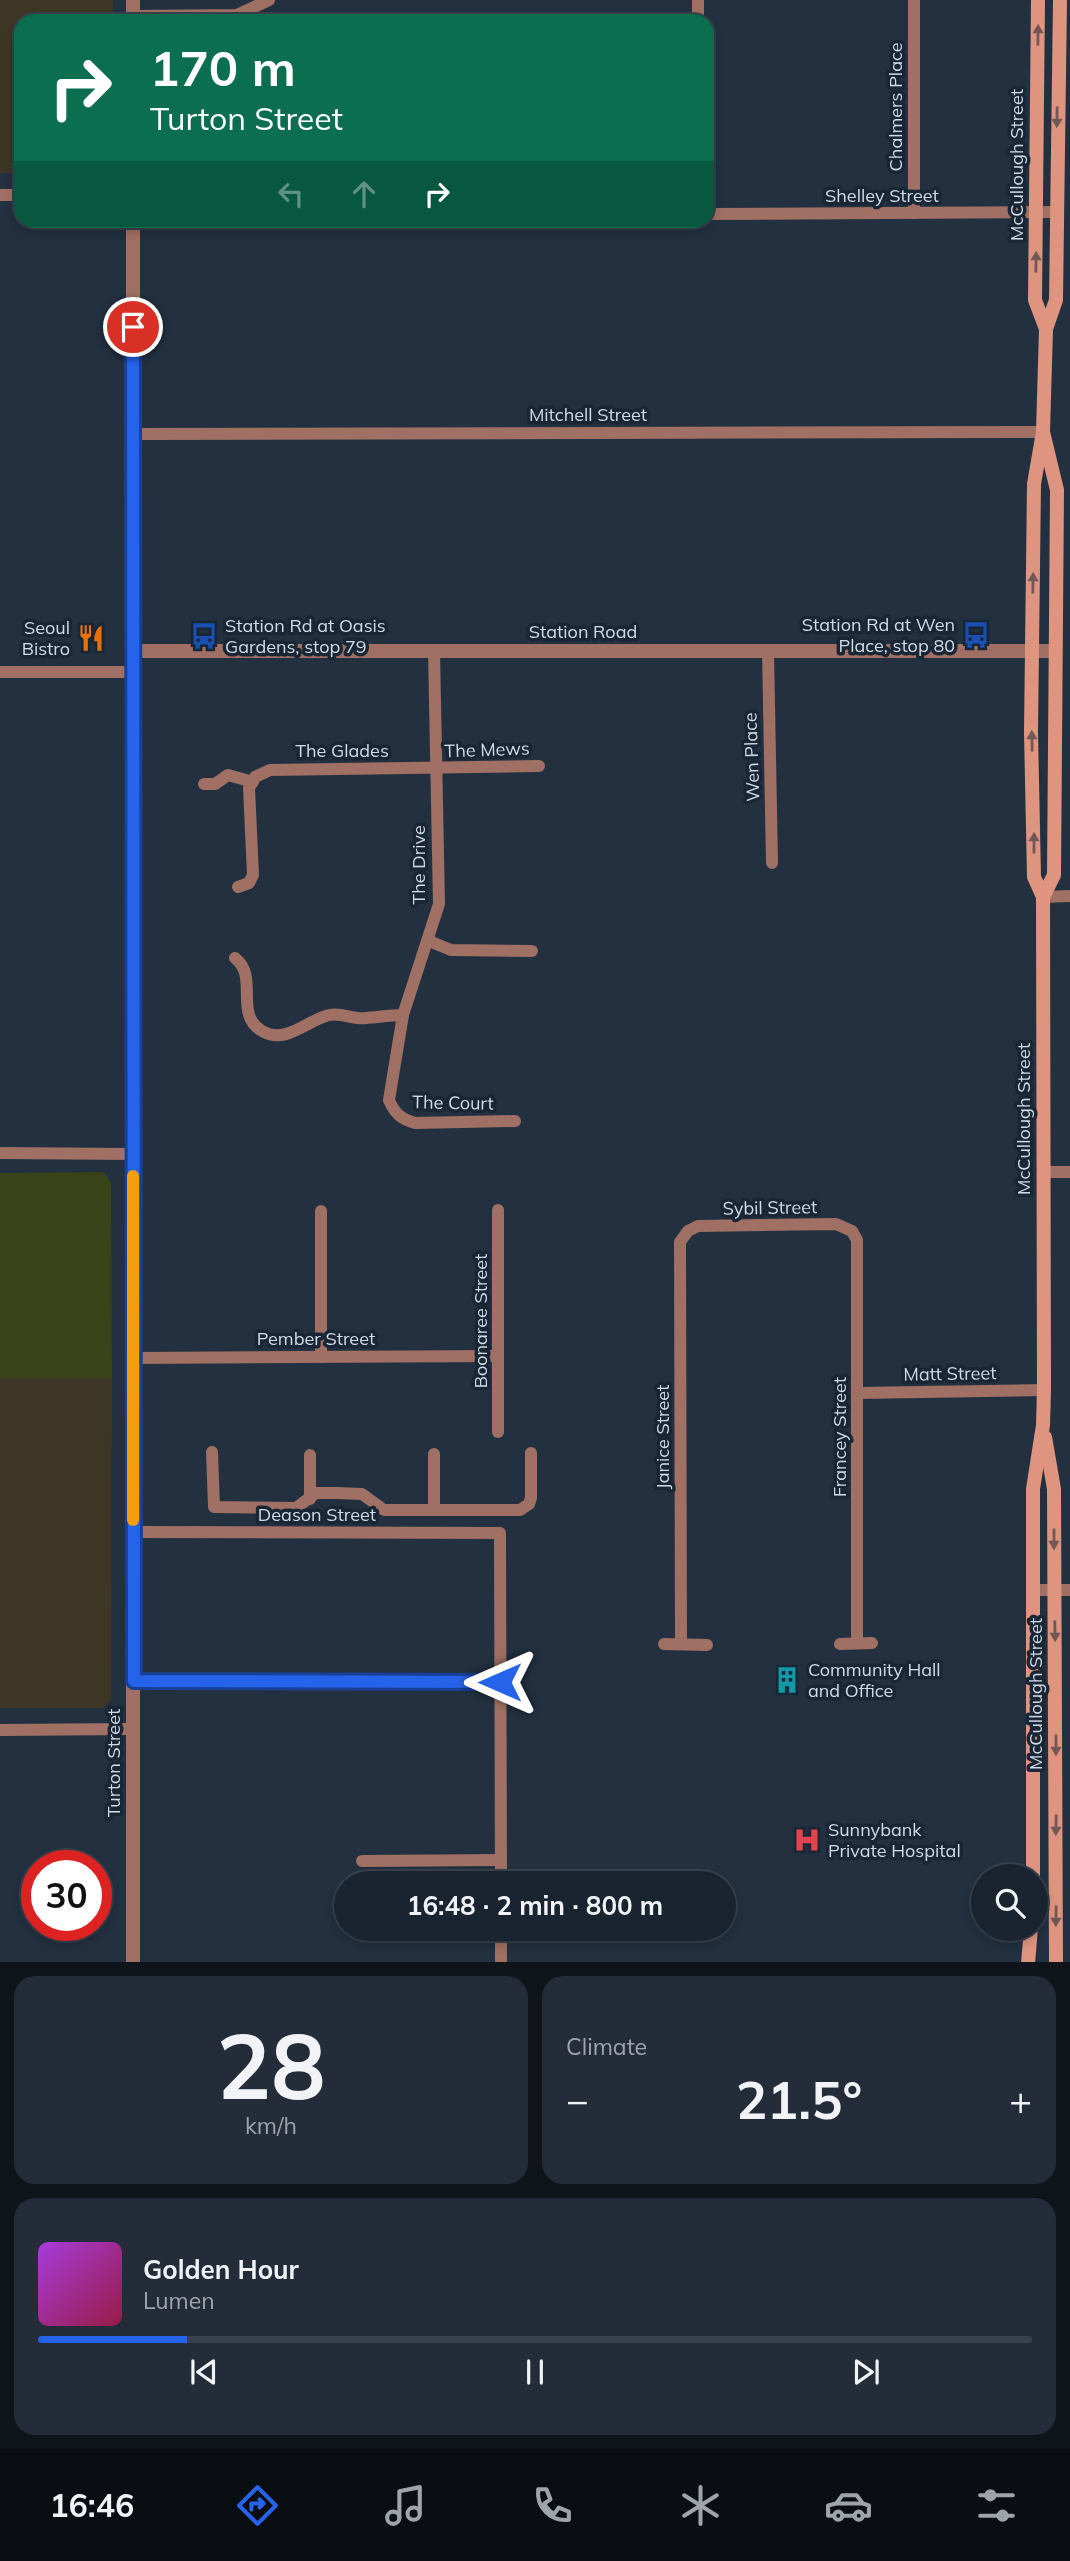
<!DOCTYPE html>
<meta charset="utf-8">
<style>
:root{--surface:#1a2430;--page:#232c38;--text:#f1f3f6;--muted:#9fa4ab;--line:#38414c;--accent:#2563eb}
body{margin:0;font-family:Mulish,sans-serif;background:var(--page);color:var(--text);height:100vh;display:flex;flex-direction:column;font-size:26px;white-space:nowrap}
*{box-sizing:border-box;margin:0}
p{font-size:23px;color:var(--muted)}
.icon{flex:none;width:38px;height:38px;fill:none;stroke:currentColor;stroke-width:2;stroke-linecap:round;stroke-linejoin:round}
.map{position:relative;height:1962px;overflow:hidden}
.sheet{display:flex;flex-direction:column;gap:14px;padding:14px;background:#0e141a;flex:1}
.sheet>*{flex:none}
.banner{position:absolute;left:14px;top:14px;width:700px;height:214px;border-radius:21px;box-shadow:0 4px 10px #0003,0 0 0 2px var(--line);background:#0b6e4f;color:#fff;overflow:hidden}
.fabs{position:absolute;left:971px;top:1864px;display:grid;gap:14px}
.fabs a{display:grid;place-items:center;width:77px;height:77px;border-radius:50%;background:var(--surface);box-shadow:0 4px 10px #0003,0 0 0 2px var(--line);font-size:35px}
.speed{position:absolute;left:21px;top:1850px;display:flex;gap:14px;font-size:35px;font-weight:700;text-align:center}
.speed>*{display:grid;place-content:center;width:91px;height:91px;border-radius:50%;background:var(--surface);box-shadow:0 4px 10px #0003,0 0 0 2px var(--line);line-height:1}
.speed .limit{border:10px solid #d22;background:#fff;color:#111}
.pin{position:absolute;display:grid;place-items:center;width:60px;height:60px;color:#fff;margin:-30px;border:4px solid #fff;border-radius:50%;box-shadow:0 2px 7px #0007}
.me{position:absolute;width:77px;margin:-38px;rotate:270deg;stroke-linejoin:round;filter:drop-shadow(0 0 5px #0008)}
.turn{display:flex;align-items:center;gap:24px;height:147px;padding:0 21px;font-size:32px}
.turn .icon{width:91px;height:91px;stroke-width:2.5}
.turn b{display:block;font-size:49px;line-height:60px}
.lanes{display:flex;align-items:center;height:66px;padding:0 21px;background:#0003;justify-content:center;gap:35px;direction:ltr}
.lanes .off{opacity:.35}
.big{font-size:52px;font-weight:700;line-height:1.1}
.sheet .widget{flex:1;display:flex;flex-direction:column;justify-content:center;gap:10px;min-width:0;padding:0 24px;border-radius:21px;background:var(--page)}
.sheet .dial{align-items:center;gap:0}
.dial b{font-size:91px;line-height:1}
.song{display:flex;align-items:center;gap:21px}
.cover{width:84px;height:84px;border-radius:10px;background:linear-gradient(135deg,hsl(280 70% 55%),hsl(340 70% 35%))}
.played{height:7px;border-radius:4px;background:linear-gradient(90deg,var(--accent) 15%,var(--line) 15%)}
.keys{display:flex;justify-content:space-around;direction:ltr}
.heat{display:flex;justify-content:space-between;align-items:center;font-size:38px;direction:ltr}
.sheet .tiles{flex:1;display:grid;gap:14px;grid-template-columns:1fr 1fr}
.widget:last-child{grid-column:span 2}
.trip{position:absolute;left:334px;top:1871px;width:402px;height:70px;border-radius:35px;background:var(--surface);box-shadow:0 4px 10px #0003,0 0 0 2px var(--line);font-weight:700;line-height:70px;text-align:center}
.tabs{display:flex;height:112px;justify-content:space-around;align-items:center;background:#0a0e13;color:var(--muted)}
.tabs .icon{width:49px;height:49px}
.tabs .on{color:var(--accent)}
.tabs b{font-size:32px;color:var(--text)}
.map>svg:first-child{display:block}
.education{fill:#3d3624}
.green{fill:#38431a}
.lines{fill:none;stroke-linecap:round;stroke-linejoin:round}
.minor{stroke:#9f7063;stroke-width:12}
.tertiary{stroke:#9f7063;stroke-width:14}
.secondary{stroke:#de947f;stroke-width:14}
.oneway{fill:#715856}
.route-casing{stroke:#184099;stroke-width:18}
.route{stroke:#2563eb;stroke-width:12}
.slow{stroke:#f59e0b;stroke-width:12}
.labels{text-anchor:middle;stroke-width:7;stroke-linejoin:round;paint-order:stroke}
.street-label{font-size:18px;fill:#d2dbe5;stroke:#182635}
.poi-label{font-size:18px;fill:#d2dbe5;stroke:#182635;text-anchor:start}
</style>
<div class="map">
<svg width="1070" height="1963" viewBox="0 0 1070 1963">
<rect width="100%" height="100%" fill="#223040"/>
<!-- education -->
<g class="education">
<path d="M0,0H113V21H21V173H0Z"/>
<path d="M0,1378H112L111,1700L103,1708H0Z"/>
</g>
<!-- green -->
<path class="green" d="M103,1172L111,1182L112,1378H0V1173Z"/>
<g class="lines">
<!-- minor -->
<g class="minor">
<path d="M914,0V213"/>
<path d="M133,16L237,15L269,0"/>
<path d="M698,21V0"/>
<path d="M0,195H21"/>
<path d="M707,214L1056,212"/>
<path d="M134,434L1043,432"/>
<path d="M434,651L439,904L403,1015L389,1100C395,1114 401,1119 415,1123L515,1121"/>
<path d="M768,651L772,863"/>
<path d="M0,672H133"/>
<path d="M204,784H215L228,775L253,782"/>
<path d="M238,887L249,883L253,875L249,788L255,777L270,770L539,766"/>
<path d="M1043,897L1070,896"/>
<path d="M429,941L451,950L532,951"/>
<path d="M235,958C260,977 232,1016 264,1032C286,1044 308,1020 329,1015C342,1012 353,1020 366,1018C379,1017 390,1015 403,1015"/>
<path d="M0,1153L133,1154"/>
<path d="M1044,1172H1070"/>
<path d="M321,1357V1211"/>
<path d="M134,1358L498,1356"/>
<path d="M858,1393L1044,1390"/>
<path d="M498,1432V1210"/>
<path d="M212,1452L214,1507L296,1508L316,1493H337L362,1494L384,1510H520L529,1504L531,1498V1453"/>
<path d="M310,1499V1455"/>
<path d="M434,1510V1454"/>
<path d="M133,1532L500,1533L501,1883"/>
<path d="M1034,1590H1070"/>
<path d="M664,1644L707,1645"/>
<path d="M681,1644L680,1242L688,1231L698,1226L836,1224L852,1231L857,1240V1643"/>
<path d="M840,1644L872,1643"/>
<path d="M134,1681L500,1682"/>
<path d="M0,1730L133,1729"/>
<path d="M362,1861L501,1860"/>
<path d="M501,1963V1928"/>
</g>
<!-- tertiary -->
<g class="tertiary">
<path d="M133,0V21"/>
<path d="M133,651H1055"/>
<path d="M133,1963V220"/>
</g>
<!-- secondary -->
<g class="secondary">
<path d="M1038,0L1035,300L1046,329"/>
<path d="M1043,897L1034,877L1031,732L1034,484L1043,432L1046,329L1056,300L1060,0"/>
<path d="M1045,1437L1054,1489L1056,1963"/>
<path d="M1033,1876V1489L1043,1425L1044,1390L1043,897L1054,875L1057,490L1043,432"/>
<path d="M1028,1963L1031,1928"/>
</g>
</g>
<!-- one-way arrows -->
<defs><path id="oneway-solid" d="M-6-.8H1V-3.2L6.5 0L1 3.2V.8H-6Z" transform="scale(1.75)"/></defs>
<g class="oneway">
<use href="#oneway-solid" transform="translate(1038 35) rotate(-89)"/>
<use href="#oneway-solid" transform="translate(1057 117) rotate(91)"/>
<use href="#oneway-solid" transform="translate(1036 262) rotate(-89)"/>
<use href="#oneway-solid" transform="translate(1033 583) rotate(-89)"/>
<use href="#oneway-solid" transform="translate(1032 741) rotate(-91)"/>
<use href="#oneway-solid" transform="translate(1034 843) rotate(-90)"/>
<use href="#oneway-solid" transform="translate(1054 1539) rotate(90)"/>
<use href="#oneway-solid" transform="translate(1055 1631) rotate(89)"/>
<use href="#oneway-solid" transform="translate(1056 1745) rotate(90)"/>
<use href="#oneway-solid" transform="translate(1056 1825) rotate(91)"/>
<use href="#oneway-solid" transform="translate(1056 1916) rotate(91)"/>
</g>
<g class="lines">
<defs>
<path id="route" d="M133,327L134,1681L500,1682"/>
</defs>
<!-- route casing -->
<use href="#route" class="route-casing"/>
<!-- route -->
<use href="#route" class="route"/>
<!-- slow -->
<path class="slow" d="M133,1176V1520"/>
</g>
<!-- icons -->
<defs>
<symbol id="bus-bare" viewBox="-9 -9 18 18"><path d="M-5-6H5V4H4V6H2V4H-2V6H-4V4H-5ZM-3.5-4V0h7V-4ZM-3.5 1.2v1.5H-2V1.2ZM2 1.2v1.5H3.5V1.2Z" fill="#1a4fb4" stroke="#182635" stroke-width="2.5" paint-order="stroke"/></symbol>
<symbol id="restaurant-bare" viewBox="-9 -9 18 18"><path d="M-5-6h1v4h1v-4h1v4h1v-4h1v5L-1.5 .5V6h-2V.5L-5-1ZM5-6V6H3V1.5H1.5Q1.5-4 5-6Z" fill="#e8710a" stroke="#182635" stroke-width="2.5" paint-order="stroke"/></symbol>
<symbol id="building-bare" viewBox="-9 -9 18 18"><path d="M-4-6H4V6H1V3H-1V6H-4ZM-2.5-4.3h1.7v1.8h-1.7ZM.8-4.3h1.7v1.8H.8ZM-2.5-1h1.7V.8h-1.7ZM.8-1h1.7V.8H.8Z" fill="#0f9aa8" stroke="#182635" stroke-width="2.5" paint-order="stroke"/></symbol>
<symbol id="hospital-bare" viewBox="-9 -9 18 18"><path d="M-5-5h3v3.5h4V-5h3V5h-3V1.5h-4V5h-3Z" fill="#e0444e" stroke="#182635" stroke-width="2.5" paint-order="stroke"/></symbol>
</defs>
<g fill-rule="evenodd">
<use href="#bus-bare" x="957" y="616" width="38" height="38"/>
<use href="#bus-bare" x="185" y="617" width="38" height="38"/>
<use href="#restaurant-bare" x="72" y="619" width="38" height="38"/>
<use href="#building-bare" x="768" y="1661" width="38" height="38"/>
<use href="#hospital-bare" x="788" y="1821" width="38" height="38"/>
</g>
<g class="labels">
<!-- street labels -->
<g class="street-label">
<text transform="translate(896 107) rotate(-90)" y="6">Chalmers Place</text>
<text transform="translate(1017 165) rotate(-90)" y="6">McCullough Street</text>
<text x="882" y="202">Shelley Street</text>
<text x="588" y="421">Mitchell Street</text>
<text x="583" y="638">Station Road</text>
<text transform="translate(487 750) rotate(-2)" y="6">The Mews</text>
<text x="342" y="757">The Glades</text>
<text transform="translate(752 757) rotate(-92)" y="6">Wen Place</text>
<text transform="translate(419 865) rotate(-90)" y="6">The Drive</text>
<text transform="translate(453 1103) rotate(1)" y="6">The Court</text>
<text transform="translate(1024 1119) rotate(-90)" y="6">McCullough Street</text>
<text transform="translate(770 1208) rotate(-1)" y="6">Sybil Street</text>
<text transform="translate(481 1321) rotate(-90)" y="6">Boonaree Street</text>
<text x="316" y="1345">Pember Street</text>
<text transform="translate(950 1374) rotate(-1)" y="6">Matt Street</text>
<text transform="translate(663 1437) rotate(-90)" y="6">Janice Street</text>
<text transform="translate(840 1437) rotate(-90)" y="6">Francey Street</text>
<text x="317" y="1521">Deason Street</text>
<text transform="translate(1036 1694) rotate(-90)" y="6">McCullough Street</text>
<text transform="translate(114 1763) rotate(-90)" y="6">Turton Street</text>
</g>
<!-- poi labels -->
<g class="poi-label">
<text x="955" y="631" text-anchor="end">Station Rd at Wen<tspan x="955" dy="21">Place, stop 80</tspan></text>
<text x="225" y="632">Station Rd at Oasis<tspan x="225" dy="21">Gardens, stop 79</tspan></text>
<text x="70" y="634" text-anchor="end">Seoul<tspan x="70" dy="21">Bistro</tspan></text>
<text x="808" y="1676">Community Hall<tspan x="808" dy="21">and Office</tspan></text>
<text x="828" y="1836">Sunnybank<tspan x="828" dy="21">Private Hospital</tspan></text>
</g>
</g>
</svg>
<div class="fabs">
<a><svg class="icon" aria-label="search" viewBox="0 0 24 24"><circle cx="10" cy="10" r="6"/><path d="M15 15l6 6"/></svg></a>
</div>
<div class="speed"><div class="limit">30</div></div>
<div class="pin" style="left:133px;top:327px;background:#d93025"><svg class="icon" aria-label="arrive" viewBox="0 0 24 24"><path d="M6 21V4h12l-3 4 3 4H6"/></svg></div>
<svg class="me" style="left:500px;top:1682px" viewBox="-20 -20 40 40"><path d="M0-17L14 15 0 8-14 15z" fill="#2563eb" stroke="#fff" stroke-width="4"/></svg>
<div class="trip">16:48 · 2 min · 800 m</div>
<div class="banner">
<div class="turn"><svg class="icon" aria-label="right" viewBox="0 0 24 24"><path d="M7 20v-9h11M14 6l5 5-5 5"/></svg><div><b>170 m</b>Turton Street</div></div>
<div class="lanes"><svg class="icon off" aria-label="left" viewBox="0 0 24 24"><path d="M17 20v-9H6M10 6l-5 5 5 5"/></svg><svg class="icon off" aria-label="ahead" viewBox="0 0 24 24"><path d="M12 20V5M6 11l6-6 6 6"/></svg><svg class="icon" aria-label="right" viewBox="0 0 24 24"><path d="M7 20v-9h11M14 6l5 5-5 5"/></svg></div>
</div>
</div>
<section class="sheet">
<div class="tiles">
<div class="widget dial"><b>28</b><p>km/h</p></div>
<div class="widget"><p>Climate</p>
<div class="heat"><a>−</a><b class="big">21.5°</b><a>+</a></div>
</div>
<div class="widget">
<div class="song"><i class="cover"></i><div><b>Golden Hour</b><p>Lumen</p></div></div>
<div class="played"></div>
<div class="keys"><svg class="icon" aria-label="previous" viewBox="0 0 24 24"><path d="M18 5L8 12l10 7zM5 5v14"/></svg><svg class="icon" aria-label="pause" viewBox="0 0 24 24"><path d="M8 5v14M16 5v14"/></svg><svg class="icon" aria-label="next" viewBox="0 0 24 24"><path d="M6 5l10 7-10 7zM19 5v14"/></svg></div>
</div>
</div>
</section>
<nav class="tabs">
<b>16:46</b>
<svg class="icon on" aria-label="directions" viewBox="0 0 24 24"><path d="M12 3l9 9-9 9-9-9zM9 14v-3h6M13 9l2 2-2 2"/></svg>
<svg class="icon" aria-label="music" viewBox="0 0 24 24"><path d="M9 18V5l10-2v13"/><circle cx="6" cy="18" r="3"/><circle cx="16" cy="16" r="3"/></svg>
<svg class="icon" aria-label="phone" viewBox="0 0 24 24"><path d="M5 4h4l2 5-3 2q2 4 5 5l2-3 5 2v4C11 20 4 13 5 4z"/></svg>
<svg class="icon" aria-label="climate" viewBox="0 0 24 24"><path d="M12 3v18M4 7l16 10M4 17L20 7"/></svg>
<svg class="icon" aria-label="car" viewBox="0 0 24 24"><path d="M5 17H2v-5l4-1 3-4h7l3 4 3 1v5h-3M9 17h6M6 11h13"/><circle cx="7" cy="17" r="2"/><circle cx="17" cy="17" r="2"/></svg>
<svg class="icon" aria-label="filters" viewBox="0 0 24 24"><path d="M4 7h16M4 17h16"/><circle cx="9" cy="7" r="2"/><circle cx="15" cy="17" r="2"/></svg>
</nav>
